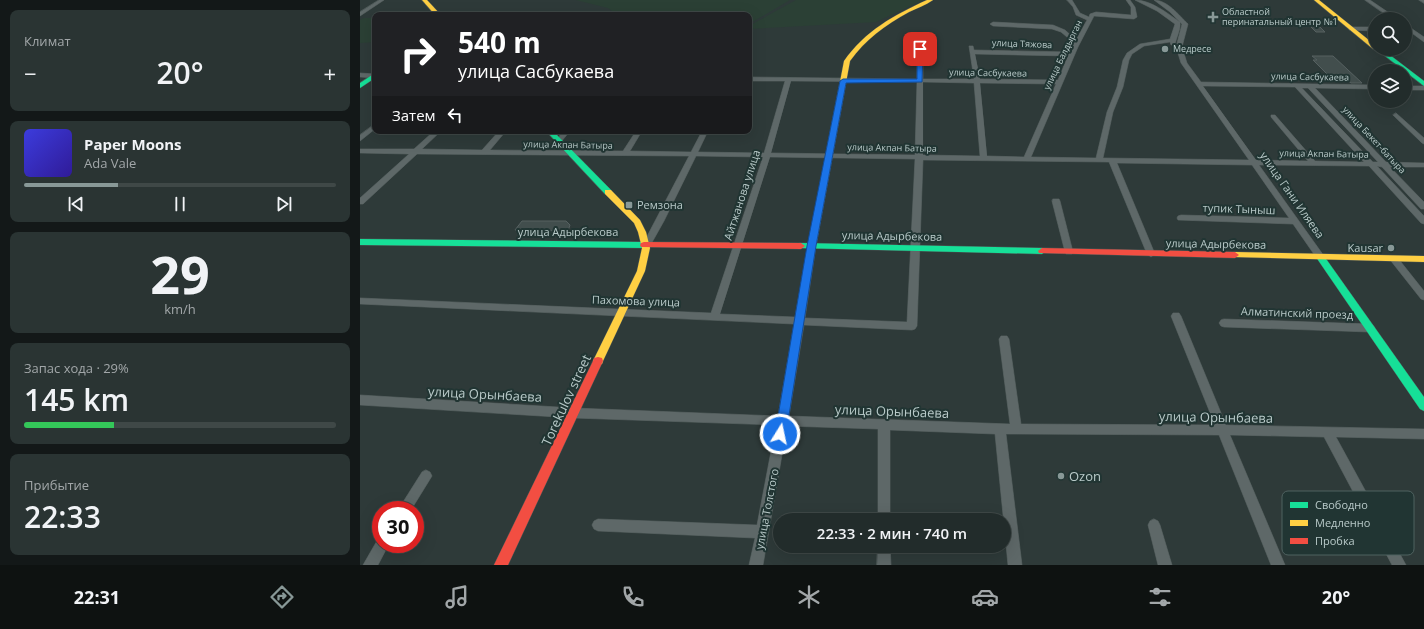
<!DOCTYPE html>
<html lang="ru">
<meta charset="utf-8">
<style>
:root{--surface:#222c2b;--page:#2a3433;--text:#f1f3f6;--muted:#a2a7a9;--line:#3f4847;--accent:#889897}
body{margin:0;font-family:"Open Sans",sans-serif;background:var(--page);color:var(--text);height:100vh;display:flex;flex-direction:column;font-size:15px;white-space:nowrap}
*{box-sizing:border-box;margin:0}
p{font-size:13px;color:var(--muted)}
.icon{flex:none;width:22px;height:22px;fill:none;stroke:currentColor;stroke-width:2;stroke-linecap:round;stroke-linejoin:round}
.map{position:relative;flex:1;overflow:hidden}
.panel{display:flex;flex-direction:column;gap:10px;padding:10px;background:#131818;width:360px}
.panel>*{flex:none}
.hud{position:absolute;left:12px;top:12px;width:380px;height:122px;border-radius:8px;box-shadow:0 4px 16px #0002,0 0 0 1px var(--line);background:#202124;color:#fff;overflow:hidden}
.fabs{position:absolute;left:1008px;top:12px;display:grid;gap:8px}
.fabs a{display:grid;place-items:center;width:44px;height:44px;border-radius:50%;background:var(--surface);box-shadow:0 4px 16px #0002,0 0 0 1px var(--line);font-size:20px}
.speed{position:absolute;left:12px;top:501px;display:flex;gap:8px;font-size:20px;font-weight:700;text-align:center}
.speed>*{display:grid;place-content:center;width:52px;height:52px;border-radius:50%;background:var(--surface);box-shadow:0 4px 16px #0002,0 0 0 1px var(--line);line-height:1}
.speed .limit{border:6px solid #d22;background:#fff;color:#111}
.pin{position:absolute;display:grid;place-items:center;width:34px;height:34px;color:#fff;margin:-17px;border-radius:8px;box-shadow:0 2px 6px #0006}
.me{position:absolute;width:44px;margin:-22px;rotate:10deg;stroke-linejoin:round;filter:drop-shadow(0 0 3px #0008)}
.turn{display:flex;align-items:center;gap:14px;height:84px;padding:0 20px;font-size:18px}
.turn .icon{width:52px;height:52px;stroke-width:2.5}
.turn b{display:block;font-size:28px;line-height:34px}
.then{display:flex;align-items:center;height:38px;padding:0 20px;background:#0003;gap:8px;font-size:15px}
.big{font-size:30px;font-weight:600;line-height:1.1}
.panel .card{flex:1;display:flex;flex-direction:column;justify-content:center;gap:6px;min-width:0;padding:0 14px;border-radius:8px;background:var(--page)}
.panel .dial{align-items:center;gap:0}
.dial b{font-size:52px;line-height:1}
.song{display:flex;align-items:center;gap:12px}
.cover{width:48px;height:48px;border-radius:6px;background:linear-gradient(135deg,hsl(240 70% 55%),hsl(250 70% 35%))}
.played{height:4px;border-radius:2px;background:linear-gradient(90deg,var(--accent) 30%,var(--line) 30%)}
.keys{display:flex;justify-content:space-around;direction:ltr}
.heat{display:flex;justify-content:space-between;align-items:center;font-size:22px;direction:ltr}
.charge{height:6px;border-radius:3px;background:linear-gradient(90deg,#34c759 29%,var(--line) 0)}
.trip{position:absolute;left:413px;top:513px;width:238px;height:40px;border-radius:20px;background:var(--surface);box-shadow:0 4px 16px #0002,0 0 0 1px var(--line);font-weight:600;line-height:40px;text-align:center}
.tab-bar{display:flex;height:64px;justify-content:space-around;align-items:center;background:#0e1211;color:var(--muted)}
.tab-bar .icon{width:28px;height:28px}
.tab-bar .current{color:var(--accent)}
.tab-bar b{font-size:18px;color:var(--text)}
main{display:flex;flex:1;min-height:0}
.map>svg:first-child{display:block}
.green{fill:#2b4035}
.building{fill:#424e4d;stroke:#566161}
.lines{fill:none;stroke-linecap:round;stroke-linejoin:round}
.street-casing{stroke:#4c5756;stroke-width:1}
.fast-casing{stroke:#4c5756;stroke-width:1}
.slow-casing{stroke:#4c5756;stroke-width:1}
.jam-casing{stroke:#4c5756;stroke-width:1}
.street{fill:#5e6868;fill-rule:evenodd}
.fast{fill:#16e098;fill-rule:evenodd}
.slow{fill:#ffcf43;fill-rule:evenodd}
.jam{fill:#f24e42;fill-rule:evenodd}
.route{fill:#1a73e8;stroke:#114b97}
.poi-dot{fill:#889897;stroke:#213533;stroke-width:1.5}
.labels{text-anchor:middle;stroke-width:4;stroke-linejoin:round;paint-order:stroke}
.far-poi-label{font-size:9px;fill:#b9cac9;stroke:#213533;text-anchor:start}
.far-street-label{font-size:9px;fill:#b9cac9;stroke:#213533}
.street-label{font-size:11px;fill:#b9cac9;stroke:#213533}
.poi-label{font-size:11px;fill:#b9cac9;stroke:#213533;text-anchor:start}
.near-street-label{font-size:13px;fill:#b9cac9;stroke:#213533}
.near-poi-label{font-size:13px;fill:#b9cac9;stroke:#213533;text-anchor:start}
.key{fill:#213533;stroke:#4f6260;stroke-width:1}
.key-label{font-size:11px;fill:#b9cac9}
</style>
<main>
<section class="panel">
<div class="card"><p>Климат</p>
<div class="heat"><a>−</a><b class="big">20°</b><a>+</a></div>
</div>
<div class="card">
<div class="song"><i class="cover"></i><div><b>Paper Moons</b><p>Ada Vale</p></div></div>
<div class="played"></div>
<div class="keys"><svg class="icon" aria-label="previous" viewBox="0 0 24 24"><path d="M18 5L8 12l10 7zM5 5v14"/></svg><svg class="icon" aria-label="pause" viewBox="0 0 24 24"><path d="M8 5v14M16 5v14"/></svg><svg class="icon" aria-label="next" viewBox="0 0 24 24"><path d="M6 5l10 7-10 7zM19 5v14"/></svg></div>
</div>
<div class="card dial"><b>29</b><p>km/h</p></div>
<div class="card"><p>Запас хода · 29%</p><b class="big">145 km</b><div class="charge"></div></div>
<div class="card"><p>Прибытие</p><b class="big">22:33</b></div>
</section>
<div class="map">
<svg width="1064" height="565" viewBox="0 0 1064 565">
<rect width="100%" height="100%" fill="#2e3a39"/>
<!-- green -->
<g class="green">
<path d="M216,0H430L389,24V15H255L256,14L248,8Z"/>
<path d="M436,0H564L516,22L389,29V26Z"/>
<path d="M4,18H15V42L0,43V20Z"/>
</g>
<!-- building -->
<g class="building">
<path d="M944,20H953L965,32H956Z"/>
<path d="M952,56H973L1002,83H991L987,80H973L953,60H957Z"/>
<path d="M162,221H206L210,225L208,231L155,230Z"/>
</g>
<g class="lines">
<defs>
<g id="street">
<path d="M19,0H24L0,16V12Z"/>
<path d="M707,0H712L720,13L729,17L730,14L736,12L771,15V7L766,0H770L775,7L777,17L774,19L734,16L718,47L671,157L736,158L747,112L757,87L763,60L767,53L780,44L810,39L815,24L797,11L775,0C791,0 807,13 820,22C821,30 816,38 815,45H811L810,42L784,46L772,54L769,60L763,87L753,112L743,158L889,160L821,63L816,47L822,24L810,12L794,0C807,0 819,15 828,24L822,47L827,63L841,82L1015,85V89L955,88L1026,162L1064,163V167H1030L1064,202V209H1061L1022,167L1017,166L1064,216V224L1061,223L1009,166L899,165L964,256L965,258L964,260H958L933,224L818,220L817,218L818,216L821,215L929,218L892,165L757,163L795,254L791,257L787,254L749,162L563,160L557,326L555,329L552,330L444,325L429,416L650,424L639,339L641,336H647L649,339L661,424L855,425L811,316L813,313H819L821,316L866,425L1064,429V439L976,437L1046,565H1032L964,437L870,435L925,565H911L859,435L646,434L662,565H648L635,434L530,430V520H518V429L427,426L403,565H389L395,538L238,531L234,529L232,525L234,521L238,519L397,525L416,425L214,418L0,405V395L214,408L418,416L434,324L0,304V298L351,313L403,157L336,156L304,221L290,246L287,247L283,244L329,156L57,154L3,204H0V198L49,154L0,153V149H54L74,131H81L62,149L122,150L139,131H146L130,150L263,151L276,131H282L270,151L331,152L342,131H348L338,152L404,153L425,81H389V77L557,79V39L560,37L563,39V79H614L609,46H613L614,50L710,52L714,43L701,32L692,29L633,26L630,24L633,22L693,25L705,30L716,40L727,20L716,15L713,7ZM615,54L708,56L698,80L620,79ZM431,81L557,82L555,155L411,153ZM563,82L614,83L620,156L563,155ZM620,83L696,84L664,157L627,156ZM843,86L935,87L1004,162L955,161L915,115H911V117L948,161L896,160ZM942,88H948L1018,162H1013ZM410,157L555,159L547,322L445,318L456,246L452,243L448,246L435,317L360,314Z"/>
<path d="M1005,0H1010L1038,19H1032Z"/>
<path d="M1059,0H1064V3Z"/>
<path d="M200,12L202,13V15H196Z"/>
<path d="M1045,24L1064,37V42L1045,28Z"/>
<path d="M991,27H1015V31L989,30V28Z"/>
<path d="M0,73L15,74V78L0,77Z"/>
<rect x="1045" y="86" width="19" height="4"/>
<path d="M1036,113L1064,138V144L1062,143L1034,116L1033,115Z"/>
<path d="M15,124V129L0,141V135Z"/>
<path d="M203,131H210L201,142H197L196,141Z"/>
<path d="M693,199H699L700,201L713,252L712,254H706L705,252L692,201Z"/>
<path d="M1034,256L1037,257L1064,291V300L1061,299L1031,261L1030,259Z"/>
<path d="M864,319L1010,324L1013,325L1015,328L1013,331L1010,332L864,327L861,326L859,323L861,320Z"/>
<path d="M66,470L70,472L72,476L51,510H38L62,472Z"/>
<path d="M794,519L798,521L800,525L812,565H798L788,525L790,521Z"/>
<path d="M21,538V544H29L18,565H3L18,539Z"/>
<path d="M518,546H530L531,565H517Z"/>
</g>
<g id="fast">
<path d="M1016,49H1022L1064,81V86Z"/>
<path d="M15,73V78L0,88V83Z"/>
<path d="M186,131H193L251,190V194H245Z"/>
<path d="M0,239L284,242L288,245L284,248L0,245Z"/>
<path d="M441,243L682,248L686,251L682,254L438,248L437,246L438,244Z"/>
<path d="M961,255L964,256L1064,397V411L1060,409L958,260L957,258L958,256Z"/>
</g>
<g id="slow">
<path d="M62,0H67L81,15H75Z"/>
<path d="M567,0H573C566,5 557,8 549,12C525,25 505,40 490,61L456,246L455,248H449L448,246L484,61C505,31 534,15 567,0Z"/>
<path d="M954,0H959L1015,45V49H1017H1013Z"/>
<path d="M245,190H251L280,220L286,232L290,248L285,271L243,361L242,364L238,365L234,364L233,361L277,271L282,248L278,232L274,223L245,194Z"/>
<path d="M875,252L1064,256V262L872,257L871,255L872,253Z"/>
</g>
<g id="jam">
<path d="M284,242L441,243L445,246L441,249L281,247L280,245L281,243Z"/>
<path d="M682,248L875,252L879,255L875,258L679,253L678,251Z"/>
<path d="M238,357L242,358L243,361L148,565H134L233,361L234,358Z"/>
</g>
</defs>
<!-- street casing -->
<use href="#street" class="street-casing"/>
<!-- fast casing -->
<use href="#fast" class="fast-casing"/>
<!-- slow casing -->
<use href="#slow" class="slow-casing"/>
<!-- jam casing -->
<use href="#jam" class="jam-casing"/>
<!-- street -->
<use href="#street" class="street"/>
<!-- fast -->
<use href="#fast" class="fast"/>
<!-- slow -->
<use href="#slow" class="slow"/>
<!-- jam -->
<use href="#jam" class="jam"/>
</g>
<!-- route -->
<path class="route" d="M560,48L563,49L562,82L486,83L456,246L426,434L424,438L420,439L416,438L415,434L447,246L480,81L483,79H557V49Z"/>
<!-- markers -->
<g class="poi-dot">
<path d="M851 11h4v4h4v4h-4v4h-4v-4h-4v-4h4z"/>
<circle cx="805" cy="49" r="4"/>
<rect x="265" y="201" width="8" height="8" rx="2"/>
<circle cx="1031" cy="248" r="4"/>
<circle cx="701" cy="476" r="4"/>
</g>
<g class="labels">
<!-- far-poi labels -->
<g class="far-poi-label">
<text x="862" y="15">Областной<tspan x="862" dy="10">перинатальный центр №1</tspan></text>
<text x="813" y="52">Медресе</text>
</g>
<!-- far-street labels -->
<g class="far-street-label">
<text transform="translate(662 44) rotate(2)" y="3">улица Тяжова</text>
<text transform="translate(703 55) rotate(-64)" y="3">улица Балдырган</text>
<text transform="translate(628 73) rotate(1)" y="3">улица Сасбукаева</text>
<text transform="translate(950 77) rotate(1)" y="3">улица Сасбукаева</text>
<text transform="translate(1014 140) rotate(47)" y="3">улица Бекет-батыра</text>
<text transform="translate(208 145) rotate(1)" y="3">улица Акпан Батыра</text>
<text transform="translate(532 148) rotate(1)" y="3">улица Акпан Батыра</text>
<text transform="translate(964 154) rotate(1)" y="3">улица Акпан Батыра</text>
</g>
<!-- street labels -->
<g class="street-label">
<text transform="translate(382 195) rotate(-72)" y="4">Айтжанова улица</text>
<text transform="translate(932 195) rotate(55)" y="4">улица Гани Иляева</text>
<text transform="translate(879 209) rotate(2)" y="4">тупик Тыныш</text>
<text x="208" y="236">улица Адырбекова</text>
<text transform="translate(532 236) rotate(1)" y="4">улица Адырбекова</text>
<text transform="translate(856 244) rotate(1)" y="4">улица Адырбекова</text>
<text transform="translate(276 301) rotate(2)" y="4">Пахомова улица</text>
<text transform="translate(937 313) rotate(2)" y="4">Алматинский проезд</text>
<text transform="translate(407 509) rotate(-79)" y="4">улица Толстого</text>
</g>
<!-- poi labels -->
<g class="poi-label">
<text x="277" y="209">Ремзона</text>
<text x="1023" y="252" text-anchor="end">Kausar</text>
</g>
<!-- near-street labels -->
<g class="near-street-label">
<text transform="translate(125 394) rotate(3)" y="5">улица Орынбаева</text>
<text transform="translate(206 400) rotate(-65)" y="5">Torekulov street</text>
<text transform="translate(532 411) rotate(2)" y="5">улица Орынбаева</text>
<text transform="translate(856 417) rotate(1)" y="5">улица Орынбаева</text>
</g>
<!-- near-poi labels -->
<g class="near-poi-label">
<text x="709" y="481">Ozon</text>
</g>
</g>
<!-- legend -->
<rect x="922" y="491" width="132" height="64" rx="6" class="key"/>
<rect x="930" y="502" width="18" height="6" fill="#16e098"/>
<rect x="930" y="520" width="18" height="6" fill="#ffcf43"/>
<rect x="930" y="538" width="18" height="6" fill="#f24e42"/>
<g class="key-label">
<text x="955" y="509">Свободно</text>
<text x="955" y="527">Медленно</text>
<text x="955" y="545">Пробка</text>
</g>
</svg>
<div class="fabs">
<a><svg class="icon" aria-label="search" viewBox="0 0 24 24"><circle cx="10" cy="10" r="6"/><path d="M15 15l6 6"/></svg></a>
<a><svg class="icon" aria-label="layers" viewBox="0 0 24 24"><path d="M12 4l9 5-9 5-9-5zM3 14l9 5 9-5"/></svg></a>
</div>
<div class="speed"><div class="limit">30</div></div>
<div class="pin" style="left:560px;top:49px;background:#d93025"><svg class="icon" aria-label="arrive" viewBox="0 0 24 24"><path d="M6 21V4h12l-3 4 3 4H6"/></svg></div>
<svg class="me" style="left:420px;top:434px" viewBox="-20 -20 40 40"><circle r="17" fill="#1a73e8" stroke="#fff" stroke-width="3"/><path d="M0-11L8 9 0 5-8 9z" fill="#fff"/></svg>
<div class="trip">22:33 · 2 мин · 740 m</div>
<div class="hud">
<div class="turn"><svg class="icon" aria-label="right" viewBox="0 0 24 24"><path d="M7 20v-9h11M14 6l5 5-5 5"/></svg><div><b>540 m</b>улица Сасбукаева</div></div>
<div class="then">Затем<svg class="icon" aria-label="left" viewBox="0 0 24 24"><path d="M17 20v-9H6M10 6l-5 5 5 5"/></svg></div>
</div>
</div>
</main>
<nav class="tab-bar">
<b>22:31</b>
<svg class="icon current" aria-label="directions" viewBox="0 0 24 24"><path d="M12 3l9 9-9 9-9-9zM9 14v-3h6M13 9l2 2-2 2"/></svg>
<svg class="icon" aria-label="music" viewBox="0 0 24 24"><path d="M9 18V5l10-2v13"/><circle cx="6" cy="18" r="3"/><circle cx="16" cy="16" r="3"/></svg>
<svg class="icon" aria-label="phone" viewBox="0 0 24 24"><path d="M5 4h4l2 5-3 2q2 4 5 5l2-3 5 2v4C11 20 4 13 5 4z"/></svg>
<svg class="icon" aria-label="climate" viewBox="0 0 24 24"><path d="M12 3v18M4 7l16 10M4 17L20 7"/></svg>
<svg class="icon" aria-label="car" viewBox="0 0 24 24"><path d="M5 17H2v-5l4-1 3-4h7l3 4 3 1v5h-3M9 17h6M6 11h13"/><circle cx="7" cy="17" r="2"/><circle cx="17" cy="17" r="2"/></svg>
<svg class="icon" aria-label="filters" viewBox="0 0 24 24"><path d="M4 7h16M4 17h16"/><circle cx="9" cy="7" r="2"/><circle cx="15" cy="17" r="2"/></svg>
<b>20°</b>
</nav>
